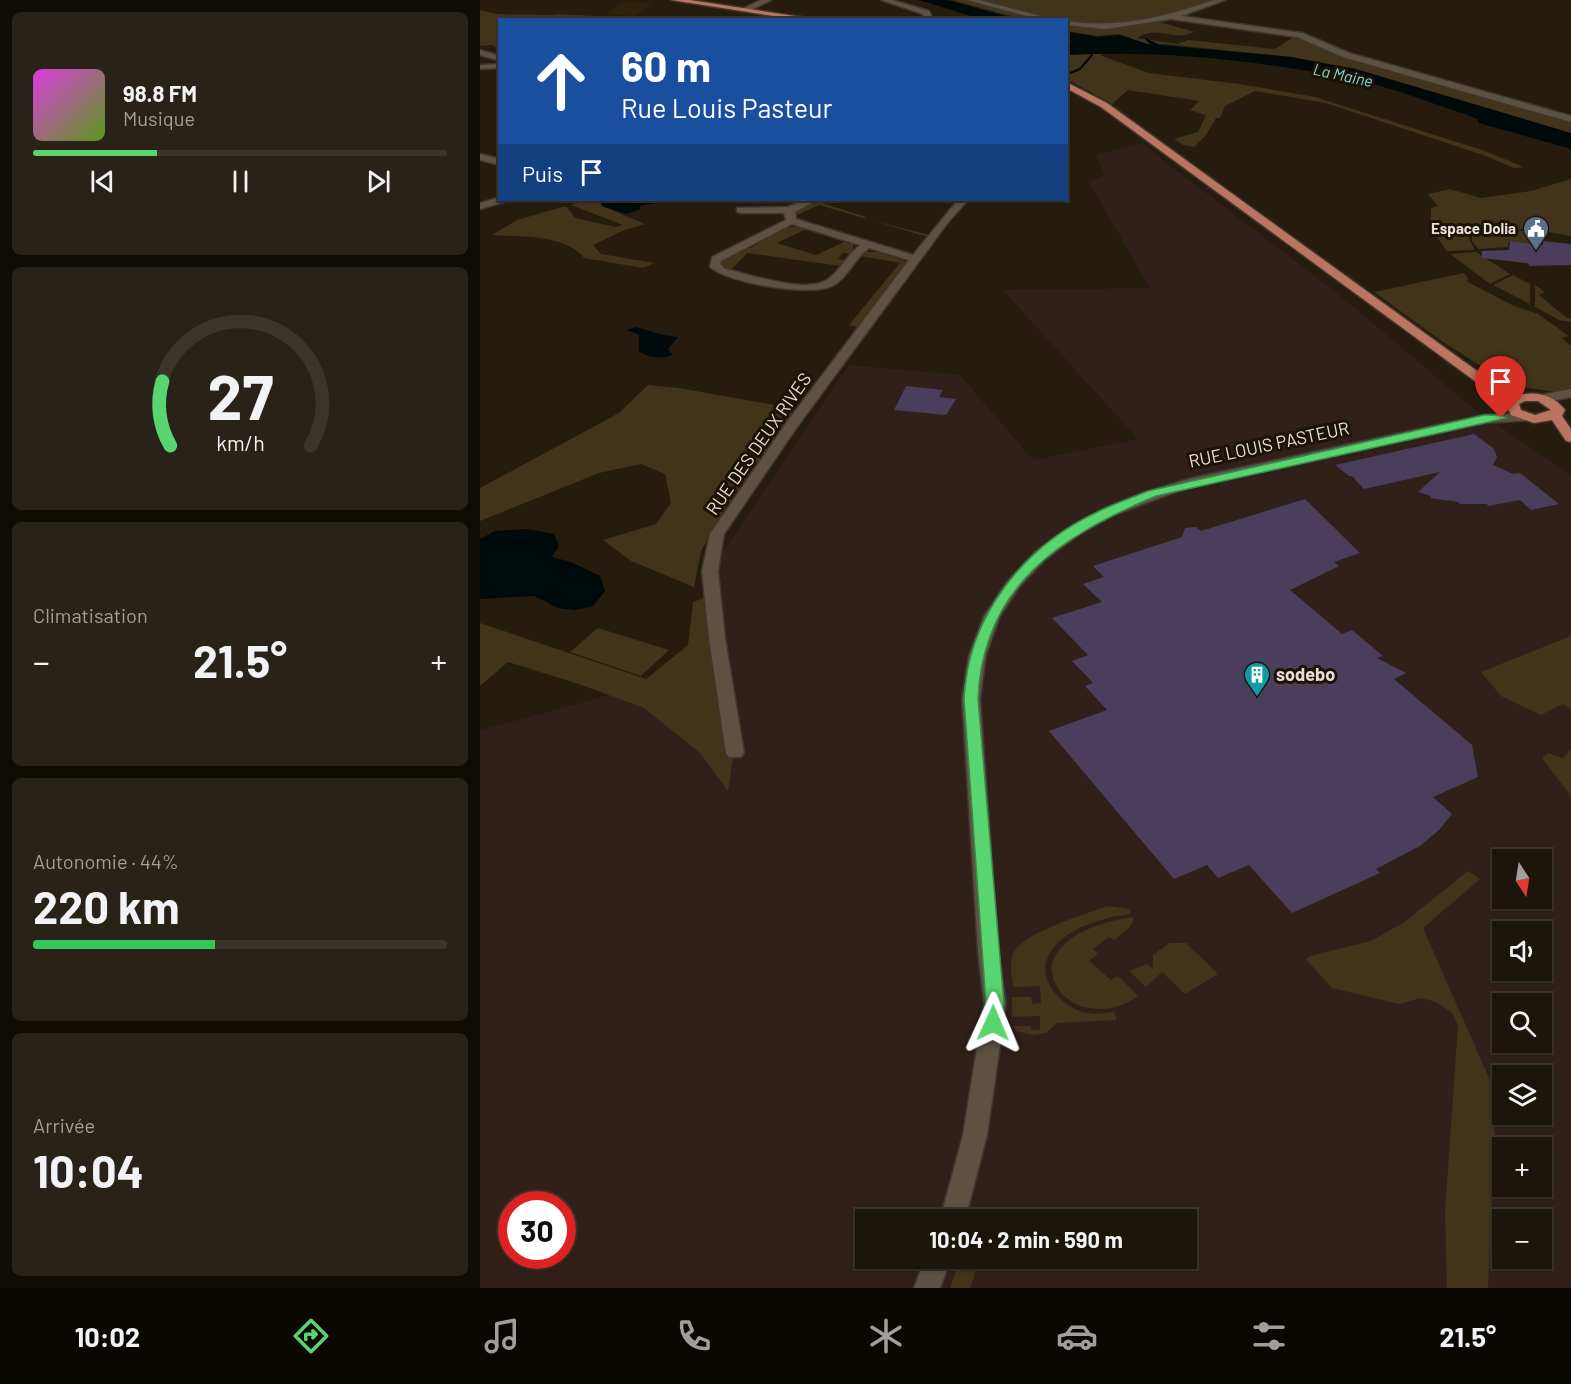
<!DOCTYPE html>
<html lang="fr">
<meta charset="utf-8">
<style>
:root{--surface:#1c150a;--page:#292218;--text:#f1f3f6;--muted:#a09f9c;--line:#3a342b;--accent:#59d56f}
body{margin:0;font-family:Barlow,sans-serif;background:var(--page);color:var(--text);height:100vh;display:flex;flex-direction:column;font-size:22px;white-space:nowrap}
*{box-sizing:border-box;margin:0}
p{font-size:20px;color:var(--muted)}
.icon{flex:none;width:33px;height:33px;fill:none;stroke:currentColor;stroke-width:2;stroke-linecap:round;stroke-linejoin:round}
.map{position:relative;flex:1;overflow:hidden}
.panel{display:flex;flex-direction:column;gap:12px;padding:12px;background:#0f0c06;width:480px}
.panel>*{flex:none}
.hud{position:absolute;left:18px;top:18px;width:570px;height:183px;border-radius:0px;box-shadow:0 2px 4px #0004,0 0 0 2px var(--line);background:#1a4fa0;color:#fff;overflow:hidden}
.needle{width:39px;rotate:168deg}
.buttons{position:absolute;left:1012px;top:849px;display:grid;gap:12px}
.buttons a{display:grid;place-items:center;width:60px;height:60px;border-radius:0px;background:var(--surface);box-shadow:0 2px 4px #0004,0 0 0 2px var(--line);font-size:30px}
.speed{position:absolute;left:18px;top:1191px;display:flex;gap:12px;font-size:30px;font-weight:700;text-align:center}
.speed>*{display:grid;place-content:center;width:78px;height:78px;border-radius:50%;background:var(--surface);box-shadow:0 2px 4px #0004,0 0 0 2px var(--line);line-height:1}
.speed .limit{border:9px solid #d22;background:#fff;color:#111}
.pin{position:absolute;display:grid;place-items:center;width:51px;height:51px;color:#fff;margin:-62px -26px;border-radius:50% 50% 50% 0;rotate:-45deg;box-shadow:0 0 6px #0007}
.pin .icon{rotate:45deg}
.me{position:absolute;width:66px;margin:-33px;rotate:1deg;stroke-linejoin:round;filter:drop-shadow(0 0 4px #0008)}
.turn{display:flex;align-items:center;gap:21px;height:126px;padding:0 24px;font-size:27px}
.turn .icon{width:78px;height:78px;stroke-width:2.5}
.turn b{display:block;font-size:42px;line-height:51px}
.then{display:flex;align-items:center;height:57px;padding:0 24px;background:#0003;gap:12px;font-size:22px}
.big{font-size:45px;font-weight:700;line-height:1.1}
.panel .tile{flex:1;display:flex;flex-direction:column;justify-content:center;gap:9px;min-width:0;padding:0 21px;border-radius:9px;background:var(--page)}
.panel .dial{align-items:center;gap:0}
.dial svg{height:156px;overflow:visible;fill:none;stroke:var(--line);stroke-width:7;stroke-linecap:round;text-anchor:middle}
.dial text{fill:var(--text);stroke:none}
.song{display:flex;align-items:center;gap:18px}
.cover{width:72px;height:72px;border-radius:9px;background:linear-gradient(135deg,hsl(300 70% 55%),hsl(90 70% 35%))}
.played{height:6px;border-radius:3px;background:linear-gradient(90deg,var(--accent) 30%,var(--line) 30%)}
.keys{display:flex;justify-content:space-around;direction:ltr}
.heat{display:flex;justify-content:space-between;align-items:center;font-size:33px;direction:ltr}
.charge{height:9px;border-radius:4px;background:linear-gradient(90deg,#34c759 44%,var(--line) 0)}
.trip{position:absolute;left:375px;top:1209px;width:342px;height:60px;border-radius:0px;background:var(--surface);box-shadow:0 2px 4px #0004,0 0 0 2px var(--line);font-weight:700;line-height:60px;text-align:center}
.menu{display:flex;height:96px;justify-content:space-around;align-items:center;background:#0b0804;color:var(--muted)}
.menu .icon{width:42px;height:42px}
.menu .current{color:var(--accent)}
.menu b{font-size:27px;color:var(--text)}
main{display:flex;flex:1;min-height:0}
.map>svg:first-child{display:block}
.industrial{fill:#312019;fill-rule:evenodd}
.built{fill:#2f210c}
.green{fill:#42331b}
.water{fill:#000a0b}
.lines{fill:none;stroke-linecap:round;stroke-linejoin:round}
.stream{stroke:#000a0b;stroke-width:2}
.building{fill:#4a3e5c}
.minor-casing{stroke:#3e362f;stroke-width:3}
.tertiary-casing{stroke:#3e362f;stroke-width:3}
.primary-casing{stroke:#3e362f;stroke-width:3}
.minor{fill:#5d5141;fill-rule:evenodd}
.tertiary{fill:#5d5141;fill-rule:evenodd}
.primary{fill:#bb745f;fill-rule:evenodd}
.route{fill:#59d56f;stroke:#3a8a48;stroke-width:1.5}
.labels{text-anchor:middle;stroke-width:6;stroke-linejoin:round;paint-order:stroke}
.far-poi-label{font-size:15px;font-weight:bold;fill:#e6dfd6;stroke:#1c1205;text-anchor:end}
.far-water-label{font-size:16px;font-style:italic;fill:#80d6d6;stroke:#1c1205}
.street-label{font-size:18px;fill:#e6dfd6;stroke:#1c1205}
.poi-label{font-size:18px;font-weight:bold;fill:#e6dfd6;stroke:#1c1205;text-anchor:start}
</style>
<main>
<section class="panel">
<div class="tile">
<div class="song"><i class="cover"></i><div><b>98.8 FM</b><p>Musique</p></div></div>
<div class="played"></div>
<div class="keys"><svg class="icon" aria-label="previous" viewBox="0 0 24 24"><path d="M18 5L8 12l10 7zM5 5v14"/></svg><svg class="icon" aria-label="pause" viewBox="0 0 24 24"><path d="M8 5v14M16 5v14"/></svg><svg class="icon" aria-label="next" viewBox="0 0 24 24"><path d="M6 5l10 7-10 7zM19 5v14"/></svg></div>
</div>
<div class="tile dial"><svg viewBox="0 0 100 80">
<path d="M14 69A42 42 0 1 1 86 69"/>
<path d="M14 69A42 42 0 0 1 10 36" stroke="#59d56f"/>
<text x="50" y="56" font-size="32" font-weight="700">27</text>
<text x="50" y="72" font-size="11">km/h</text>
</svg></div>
<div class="tile"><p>Climatisation</p>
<div class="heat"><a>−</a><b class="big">21.5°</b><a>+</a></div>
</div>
<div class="tile"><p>Autonomie · 44%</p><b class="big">220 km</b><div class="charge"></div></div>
<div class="tile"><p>Arrivée</p><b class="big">10:04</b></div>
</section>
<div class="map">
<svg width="1091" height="1288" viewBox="0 0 1091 1288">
<rect width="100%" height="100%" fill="#251c0d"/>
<!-- industrial -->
<path class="industrial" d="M661,143L863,298L994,409L1091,475V1288H0V730L112,700L202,671L230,571L369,365L480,375L553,460L658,439L523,290L670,288L609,182L624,176L617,155ZM1023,860H1062V898H1023ZM1023,932H1062V970H1023ZM1023,1004H1062V1042H1023ZM1023,1076H1062V1114H1023ZM1023,1148H1062V1186H1023ZM32,1204H82V1256H32ZM386,1220H706V1258H386ZM1023,1220H1062V1258H1023Z"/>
<!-- built -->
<path class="built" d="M147,1L173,4L153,16L124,14Z"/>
<!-- green -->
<g class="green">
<path d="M472,0H733L673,20L714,32C695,43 677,24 657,38L698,44L708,40L795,49L815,36L813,32L907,65L1091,115V134L883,73L811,57L685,44L661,45L637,38H652L638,34L617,36L587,31L586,20L542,19Z"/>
<path d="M0,10L17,14L76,15L74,14L180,19L20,20L19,50L13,45L0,46Z"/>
<path d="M619,53L622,56L669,73L760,84L835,97L1005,151L1044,167L1034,168L1003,155L846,103L775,91L745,106L740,118H736L726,135L714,147L703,145L694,139L718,132L726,115L710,110L719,101L648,90L632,104L587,79V55Z"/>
<path d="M1091,179V236L1057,230L951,227V208L958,206L948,194L970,189L1001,198L1051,191Z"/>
<path d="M105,200H129L121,203L122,206L165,224L144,230L113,245L121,254L175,263L163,268L104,258C85,234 40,237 12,235L37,220L86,206L95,218L135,227L143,225L91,205Z"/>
<path d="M336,201L386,217V219L449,235L448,237L339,205L315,216L317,209Z"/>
<path d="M314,227L326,229L297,243L336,255L366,241L374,244L371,254L363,253L358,259L365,260L360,266L267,253L251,270L240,264V261L265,247L271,248L279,243L275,241L304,228Z"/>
<path d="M951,229L989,230V239L995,250L967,251Z"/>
<path d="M992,230L1049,231V243L1029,241L1028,247L998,249L992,241Z"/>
<path d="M386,252H398L428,262L378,327L369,325L420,263L380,256Z"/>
<path d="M996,252L1030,274L1010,284L970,254Z"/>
<path d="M984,273L989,280L986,281L1034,306L1058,314L1089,336L1082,338L1091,346V387L1078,392L1032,386L963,342L894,292Z"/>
<path d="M1033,275L1050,284V304L1013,285Z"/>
<path d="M1055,285L1065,292L1059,295L1087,318H1091V322L1079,320L1055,307Z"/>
<path d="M168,385L199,388L317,409L246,507L221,551L214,587L151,561L123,540L176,524L191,503L185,474L161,464L119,473L0,521V488L139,413Z"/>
<path d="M238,593L259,717L248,791L220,753L164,708L99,684L28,662L0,686V623L166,679L208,645L213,602Z"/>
<path d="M118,628L189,650L161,676L90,652Z"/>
<path d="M1091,636V710L1083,704L1061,715L1021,696L1001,672Z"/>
<path d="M1091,749V796L1062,758L1068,753L1083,758Z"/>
<path d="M988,871L1000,879L943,928L1016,1094L1008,1288H967L965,1212L978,1025L972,1013L956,1002L941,998L919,1004L852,988L826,959L830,956L891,941L923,923Z"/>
<path d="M628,906L650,909V914C623,917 578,930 567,959C558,983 585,1009 606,1013C615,1015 625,1013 634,1012L637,1020L577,1023L566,1033L553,1035L536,1031L532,1026H551V1029L560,1030V1016L532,1017V997H551L552,1004L561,1003L560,986L533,987C532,976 528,960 535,950C549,931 605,914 628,906Z"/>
<path d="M651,917L654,919L650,927L634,940L629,937L613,949L618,954L609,961L631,980L638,976L658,996C627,1020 575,1011 571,967C579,934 622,922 651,917Z"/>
<path d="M690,943H706L738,974L705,994L682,972L666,987L649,971L667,964L673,969V955Z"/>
<path d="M480,1259H500L490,1288H470Z"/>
</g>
<!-- water -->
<g class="water">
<path d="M439,0H467L536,19H501Z"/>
<path d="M587,32L619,37L640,35L671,45L663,37L680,45L811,57L876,69L1091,133V149L999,123L997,119L985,114C949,103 912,87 875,80C777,60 685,50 587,55V43L593,42L587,40Z"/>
<path d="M129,200H192L159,206L161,209L146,214L122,206L121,203Z"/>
<path d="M156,327L183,335L198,337L188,349L193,355C183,359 168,358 159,351V335L147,330Z"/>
<path d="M47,529L74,534L79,546L72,557L91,562L120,576L125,591L113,606L95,610L78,608L54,596L0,599V539L15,531Z"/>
</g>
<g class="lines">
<!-- stream -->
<path class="stream" d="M590,73L600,69L612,55L610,48"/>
</g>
<!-- building -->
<g class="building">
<path d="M1030,241L1063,245V241L1091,244V265L1050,266L1047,263L1002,258V251L1029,250Z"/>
<path d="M426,386L463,390L459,397L476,399L466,415L414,410Z"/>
<path d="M994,434L1014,449L1017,457L1013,465L1033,474L1040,473L1079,504L1051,510L1040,500L1008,506L1007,504H979V502L950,498L951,496L938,492L960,472L884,489L872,476H869L855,465Z"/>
<path d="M825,499L880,553L854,562L859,566L810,590L862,634L872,630L903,656L897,658L926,673L914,679L992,745L998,777L953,797L972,814L959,830L940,846L896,869L900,873L812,913L769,865L738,878L727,865L694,879L569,731L627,710L605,686L613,683L592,661L608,655L572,618L622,602L603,584L624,577L613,566L702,537L705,528L716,527L721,531Z"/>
</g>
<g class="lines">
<defs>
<g id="minor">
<path d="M281,0H291L269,11L262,9Z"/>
<path d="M401,0H412L449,11L453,20H445L443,14Z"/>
<path d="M487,0H500L575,20H561Z"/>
<path d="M734,0H745L701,16L822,33L869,53L1091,116V122L863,57L817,37L691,19L626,29L586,25V21C639,29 685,17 734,0Z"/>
<path d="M0,50L20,56V61L0,55Z"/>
<path d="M0,154L20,159V165L0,160Z"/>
<path d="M20,197V200H25L24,202L0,209V203Z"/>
<path d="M325,200H337L315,212L316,219L433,255L478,200H488L469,221L317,427L244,534L238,571L245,638L264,753L261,757H249L246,753L229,638L222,571L230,534L307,422L429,260L389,248C375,258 369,276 354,285C333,298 248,283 230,267L232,257L306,220L304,213H261L257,212V208L308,207ZM312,224L380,245C367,255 360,271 347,280C325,294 269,274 245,269L240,264L241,261Z"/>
<path d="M1091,389V397L1061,403L1055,399L1056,396Z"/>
<path d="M1048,413L1053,414V420L1004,423L712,486L634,515L598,535L566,559L540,586L520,616L506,655L500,699L518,951L526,1004L507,1135L485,1220H460L483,1135L504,1004L498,951L482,699L489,655L504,616L526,583L555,552L588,529L624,509L663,493L708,479L1004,415Z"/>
<path d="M445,1258H471L460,1288H434Z"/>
</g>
<path id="tertiary" d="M20,64V68L0,69V65Z"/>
<g id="primary">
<path d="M191,0H210L341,20H319Z"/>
<path d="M586,82L627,103L1033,397C1052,390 1072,393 1085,410L1082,416L1091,429V442L1086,441L1072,420L1054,423L1031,415L1026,405L1014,395L621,107L586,88ZM1045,401H1058L1071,410L1055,415L1041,410L1039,404Z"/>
</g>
</defs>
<!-- minor casing -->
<use href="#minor" class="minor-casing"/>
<!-- tertiary casing -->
<use href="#tertiary" class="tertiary-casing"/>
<!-- primary casing -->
<use href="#primary" class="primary-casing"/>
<!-- minor -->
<use href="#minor" class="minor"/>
<!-- tertiary -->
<use href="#tertiary" class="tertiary"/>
<!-- primary -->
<use href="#primary" class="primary"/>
</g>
<!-- route -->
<path class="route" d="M1004,415H1021L1027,418L676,496C581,536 503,585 498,699L524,1004L519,1028L513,1031L506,1028L504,1023L506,1004L484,699C488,616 543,547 617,512C633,504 651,498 668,491Z"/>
<!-- icons -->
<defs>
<symbol id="civic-pin" viewBox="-11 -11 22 30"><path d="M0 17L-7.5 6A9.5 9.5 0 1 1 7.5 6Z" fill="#5c6f8a" stroke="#1c1205"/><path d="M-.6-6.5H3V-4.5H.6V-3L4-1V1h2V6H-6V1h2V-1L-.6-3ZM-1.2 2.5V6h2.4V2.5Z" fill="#fff"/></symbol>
<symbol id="building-pin" viewBox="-11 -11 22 30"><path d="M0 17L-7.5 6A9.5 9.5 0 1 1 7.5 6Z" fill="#0f9aa8" stroke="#1c1205"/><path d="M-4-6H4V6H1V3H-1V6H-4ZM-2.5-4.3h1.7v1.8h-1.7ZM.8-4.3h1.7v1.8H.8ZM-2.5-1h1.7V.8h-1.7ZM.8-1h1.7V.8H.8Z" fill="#fff"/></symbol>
</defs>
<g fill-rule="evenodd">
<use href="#civic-pin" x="1041" y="214" width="30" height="40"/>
<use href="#building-pin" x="762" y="660" width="30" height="40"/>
</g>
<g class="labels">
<!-- far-poi labels -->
<g class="far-poi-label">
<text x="1036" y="234">Espace Dolia</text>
</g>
<!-- far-water labels -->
<g class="far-water-label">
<text transform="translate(863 75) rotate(12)" y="6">La Maine</text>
</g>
<!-- street labels -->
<g class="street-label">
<text transform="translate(279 444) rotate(-55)" y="6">RUE DES DEUX RIVES</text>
<text transform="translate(789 445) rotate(-12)" y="6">RUE LOUIS PASTEUR</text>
</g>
<!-- poi labels -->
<g class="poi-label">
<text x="796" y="681">sodebo</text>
</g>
</g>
</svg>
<div class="buttons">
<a><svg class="needle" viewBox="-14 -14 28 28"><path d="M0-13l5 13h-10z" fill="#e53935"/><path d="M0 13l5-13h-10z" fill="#a09f9c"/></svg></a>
<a><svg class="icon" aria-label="sound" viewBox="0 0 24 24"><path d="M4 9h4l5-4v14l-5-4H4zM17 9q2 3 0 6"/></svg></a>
<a><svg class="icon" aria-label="search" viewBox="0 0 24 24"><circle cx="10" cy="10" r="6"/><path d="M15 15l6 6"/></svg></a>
<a><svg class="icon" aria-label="layers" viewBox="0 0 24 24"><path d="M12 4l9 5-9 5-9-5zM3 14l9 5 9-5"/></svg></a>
<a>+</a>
<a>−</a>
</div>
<div class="speed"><div class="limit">30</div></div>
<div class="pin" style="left:1021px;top:418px;background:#d93025"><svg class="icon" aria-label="arrive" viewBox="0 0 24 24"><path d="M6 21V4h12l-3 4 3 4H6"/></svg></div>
<svg class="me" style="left:513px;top:1023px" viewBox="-20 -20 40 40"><path d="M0-17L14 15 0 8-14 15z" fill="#59d56f" stroke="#fff" stroke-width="4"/></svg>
<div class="trip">10:04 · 2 min · 590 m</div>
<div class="hud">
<div class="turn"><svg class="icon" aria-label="ahead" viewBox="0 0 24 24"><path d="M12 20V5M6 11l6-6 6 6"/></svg><div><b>60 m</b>Rue Louis Pasteur</div></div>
<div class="then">Puis<svg class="icon" aria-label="arrive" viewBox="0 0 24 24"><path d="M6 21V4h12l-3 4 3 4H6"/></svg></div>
</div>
</div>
</main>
<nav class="menu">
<b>10:02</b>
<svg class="icon current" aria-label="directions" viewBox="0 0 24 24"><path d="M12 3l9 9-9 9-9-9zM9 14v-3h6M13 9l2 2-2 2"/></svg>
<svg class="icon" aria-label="music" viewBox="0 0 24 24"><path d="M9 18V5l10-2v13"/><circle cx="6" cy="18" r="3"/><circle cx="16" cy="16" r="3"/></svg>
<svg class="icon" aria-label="phone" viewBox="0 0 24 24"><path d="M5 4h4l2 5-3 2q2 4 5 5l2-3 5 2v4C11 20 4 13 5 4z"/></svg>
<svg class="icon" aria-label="climate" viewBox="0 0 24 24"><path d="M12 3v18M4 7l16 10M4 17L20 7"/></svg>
<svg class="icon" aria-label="car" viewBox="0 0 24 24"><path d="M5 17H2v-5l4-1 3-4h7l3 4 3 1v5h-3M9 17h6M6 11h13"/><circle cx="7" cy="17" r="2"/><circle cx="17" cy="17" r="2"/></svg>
<svg class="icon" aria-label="filters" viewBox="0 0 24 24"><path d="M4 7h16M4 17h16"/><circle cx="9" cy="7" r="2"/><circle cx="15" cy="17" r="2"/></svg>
<b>21.5°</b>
</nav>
